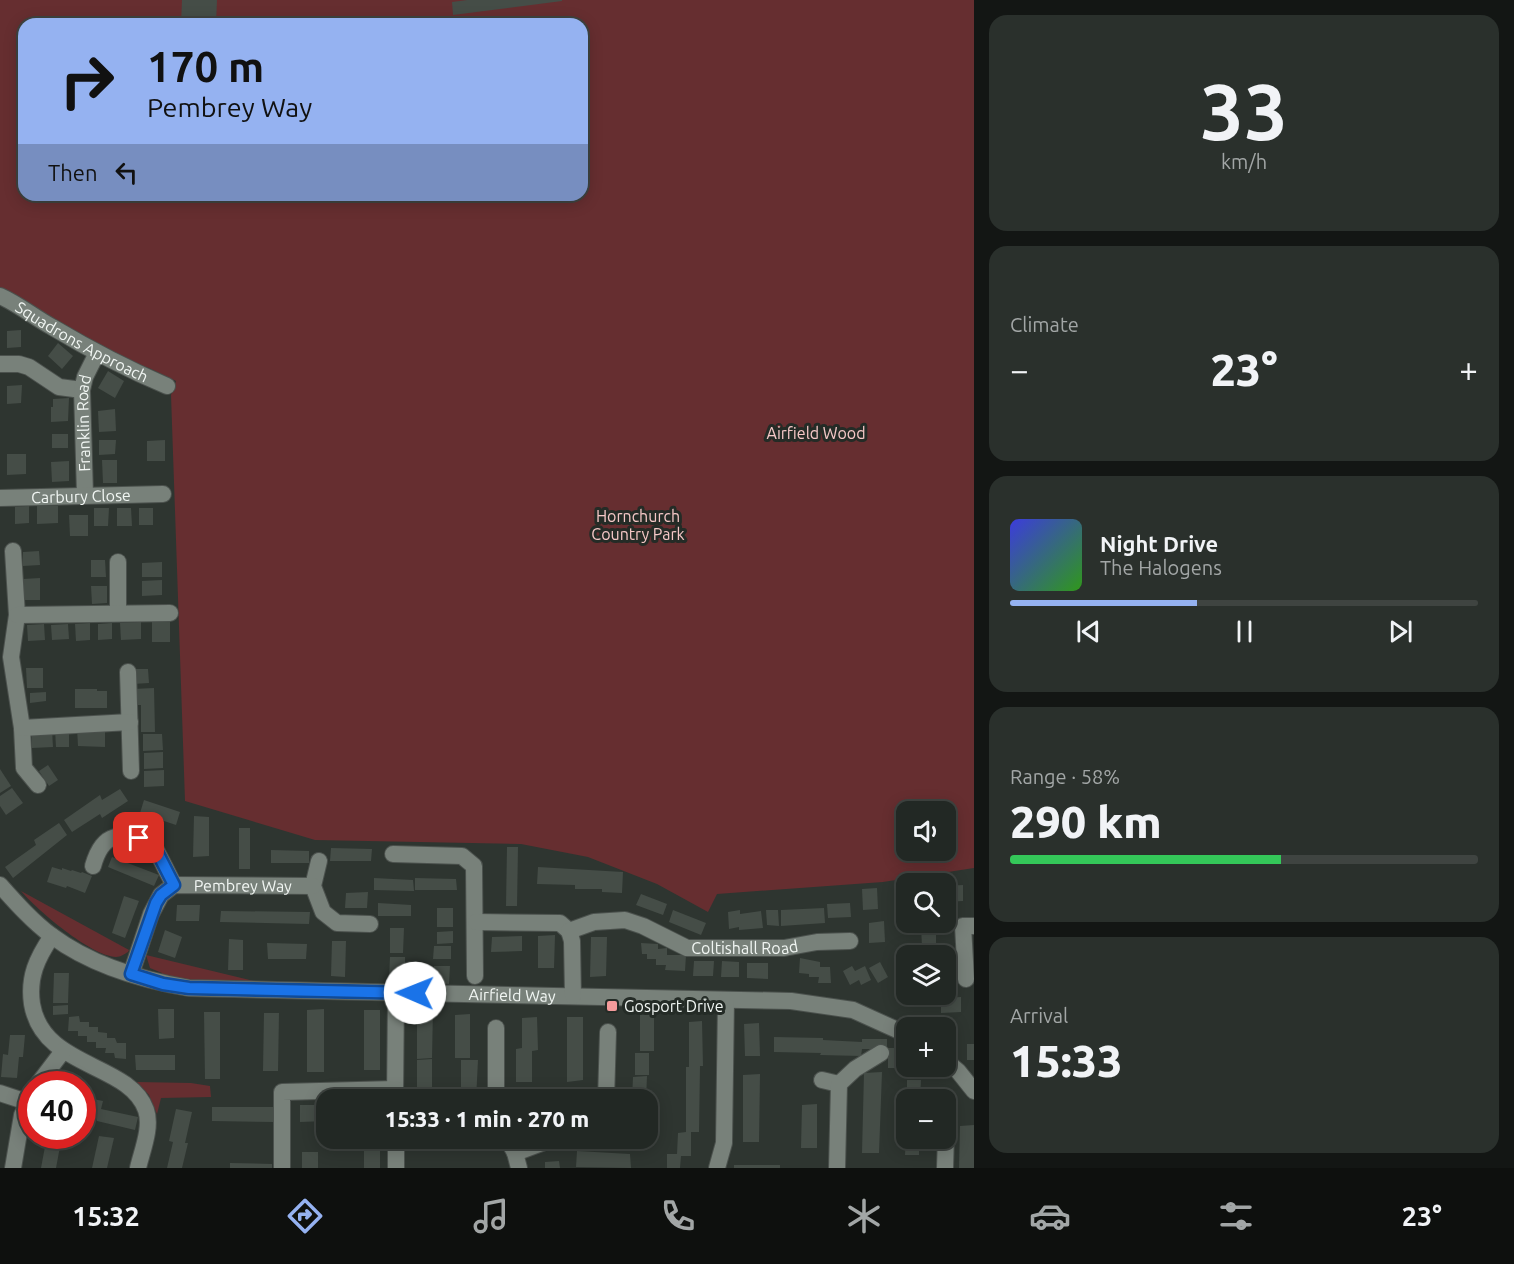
<!DOCTYPE html>
<meta charset="utf-8">
<style>
:root{--surface:#222824;--page:#2a302c;--text:#f1f3f6;--muted:#a2a6a6;--line:#3f4441;--accent:#95b2f1}
body{margin:0;font-family:Ubuntu,sans-serif;background:var(--page);color:var(--text);height:100vh;display:flex;flex-direction:column;font-size:22px;white-space:nowrap}
*{box-sizing:border-box;margin:0}
p{font-size:20px;color:var(--muted)}
.icon{flex:none;width:33px;height:33px;fill:none;stroke:currentColor;stroke-width:2;stroke-linecap:round;stroke-linejoin:round}
.map{position:relative;flex:1;overflow:hidden}
.drawer{display:flex;flex-direction:column;gap:15px;padding:15px;background:#131614;width:540px}
.drawer>*{flex:none}
.banner{position:absolute;left:18px;top:18px;width:570px;height:183px;border-radius:18px;box-shadow:0 3px 15px #0003,0 0 0 2px var(--line);background:#95b2f1;color:#111;overflow:hidden}
.buttons{position:absolute;left:896px;top:801px;display:grid;gap:12px}
.buttons a{display:grid;place-items:center;width:60px;height:60px;border-radius:12px;background:var(--surface);box-shadow:0 3px 15px #0003,0 0 0 2px var(--line);font-size:30px}
.speed{position:absolute;left:18px;top:1071px;display:flex;gap:12px;font-size:30px;font-weight:700;text-align:center}
.speed>*{display:grid;place-content:center;width:78px;height:78px;border-radius:50%;background:var(--surface);box-shadow:0 3px 15px #0003,0 0 0 2px var(--line);line-height:1}
.speed .limit{border:9px solid #d22;background:#fff;color:#111}
.pin{position:absolute;display:grid;place-items:center;width:51px;height:51px;color:#fff;margin:-26px;border-radius:12px;box-shadow:0 3px 9px #0006}
.me{position:absolute;width:66px;margin:-33px;rotate:271deg;stroke-linejoin:round;filter:drop-shadow(0 0 4px #0008)}
.turn{display:flex;align-items:center;gap:21px;height:126px;padding:0 30px;font-size:27px}
.turn .icon{width:78px;height:78px;stroke-width:2.5}
.turn b{display:block;font-size:42px;line-height:51px}
.then{display:flex;align-items:center;height:57px;padding:0 30px;background:#0003;gap:12px;font-size:22px}
.big{font-size:45px;font-weight:800;line-height:1.1}
.drawer .card{flex:1;display:flex;flex-direction:column;justify-content:center;gap:9px;min-width:0;padding:0 21px;border-radius:18px;background:var(--page)}
.drawer .dial{align-items:center;gap:0}
.dial b{font-size:78px;line-height:1}
.song{display:flex;align-items:center;gap:18px}
.cover{width:72px;height:72px;border-radius:9px;background:linear-gradient(135deg,hsl(240 70% 55%),hsl(110 70% 35%))}
.played{height:6px;border-radius:3px;background:linear-gradient(90deg,var(--accent) 40%,var(--line) 40%)}
.keys{display:flex;justify-content:space-around;direction:ltr}
.heat{display:flex;justify-content:space-between;align-items:center;font-size:33px;direction:ltr}
.charge{height:9px;border-radius:4px;background:linear-gradient(90deg,#34c759 58%,var(--line) 0)}
.trip{position:absolute;left:316px;top:1089px;width:342px;height:60px;border-radius:18px;background:var(--surface);box-shadow:0 3px 15px #0003,0 0 0 2px var(--line);font-weight:800;line-height:60px;text-align:center}
.tab-bar{display:flex;height:96px;justify-content:space-around;align-items:center;background:#0e100e;color:var(--muted)}
.tab-bar .icon{width:42px;height:42px}
.tab-bar .current{color:var(--accent)}
.tab-bar b{font-size:27px;color:var(--text)}
main{display:flex;flex:1;min-height:0}
.map>svg:first-child{display:block}
.green{fill:#662e30;fill-rule:evenodd}
.building{fill:#454d47}
.lines{fill:none;stroke-linecap:round;stroke-linejoin:round}
.minor-casing{stroke:#4b514d;stroke-width:18}
.minor{stroke:#78817a;stroke-width:16}
.route-casing{stroke:#114b97;stroke-width:15}
.route{stroke:#1a73e8;stroke-width:10}
.poi-dot{fill:#f59b9b;stroke:#242b26;stroke-width:2}
.labels{text-anchor:middle;stroke-width:6;stroke-linejoin:round;paint-order:stroke}
.street-label{font-size:16px;fill:#f1f6f3;stroke:#242b26}
.park-label{font-size:16px;fill:#f6c8c7;stroke:#242b26}
.poi-label{font-size:16px;fill:#f1f6f3;stroke:#242b26;text-anchor:start}
</style>
<main>
<div class="map">
<svg width="974" height="1168" viewBox="0 0 974 1168">
<rect width="100%" height="100%" fill="#2e3530"/>
<!-- green -->
<g class="green">
<path d="M0,0H974V868L883,882L717,894L708,912L657,884L588,857L521,844L315,840L185,801L171,395L176,381L149,368L119,359L0,292ZM24,24H582V195H24ZM906,812H945V850H906Z"/>
<path d="M21,891L129,950L128,952C124,954 121,957 116,957C91,956 37,910 21,891Z"/>
<path d="M146,955L258,982H205L161,977L162,973L150,968Z"/>
<path d="M137,1082L191,1083L210,1086L211,1097L161,1098L157,1114L149,1095Z"/>
</g>
<!-- building -->
<g class="building">
<path d="M182,0H217L216,24H181Z"/>
<path d="M467,0H562V1L453,15L452,2Z"/>
<path d="M21,330V347L7,348V331Z"/>
<path d="M58,343L73,356L62,369L48,356Z"/>
<path d="M108,371L124,381L115,398L98,388Z"/>
<path d="M22,385L21,403L7,404V386Z"/>
<path d="M69,398L68,421L51,422V407H53V399Z"/>
<path d="M115,409L116,431L99,432L98,411Z"/>
<rect x="52" y="434" width="16" height="14"/>
<path d="M99,440H116L115,454L99,455Z"/>
<path d="M165,440V461H147V441Z"/>
<path d="M7,454H26V474L7,475Z"/>
<path d="M102,460H117V483H103Z"/>
<path d="M69,461V481L52,482L51,462Z"/>
<path d="M29,506V523L15,524V507Z"/>
<path d="M37,506H58V523L37,524Z"/>
<path d="M94,508H109L108,526H94Z"/>
<path d="M117,508H131L132,526H117Z"/>
<rect x="139" y="508" width="14" height="17"/>
<path d="M69,515H88V536H70Z"/>
<path d="M39,551L40,565L23,566V552Z"/>
<path d="M91,560H105L106,577H91Z"/>
<path d="M162,562V577H142V563Z"/>
<path d="M40,578V600H19V592H24L23,579Z"/>
<path d="M162,580V595L142,596V581Z"/>
<path d="M91,586H107V603L92,604Z"/>
<path d="M141,622V639L121,640L120,623Z"/>
<rect x="152" y="622" width="18" height="20"/>
<path d="M90,623V640L76,641L75,624Z"/>
<path d="M112,623V639L98,640V624Z"/>
<path d="M44,624L45,640L28,641L27,625Z"/>
<path d="M68,624L69,639L52,640L51,625Z"/>
<path d="M26,668H43V688H27Z"/>
<path d="M133,669H148L149,683L133,684Z"/>
<path d="M154,688L155,732H141V705H134L133,689Z"/>
<path d="M75,689H97V691H107V708H75Z"/>
<path d="M46,692V701L30,703V693Z"/>
<path d="M105,727V747L78,746L77,728Z"/>
<path d="M69,729V747H56L55,730Z"/>
<path d="M52,730L53,747L32,748V731Z"/>
<path d="M143,734H162L163,750L143,751Z"/>
<path d="M163,752V768L144,769V753Z"/>
<path d="M48,765L58,780L49,786L39,771Z"/>
<path d="M0,769L11,786L0,793Z"/>
<path d="M164,770V786L144,787V771Z"/>
<path d="M12,788L23,803L6,815L0,806V796Z"/>
<path d="M120,789L128,801L102,818L100,814L72,832L64,820L100,795L102,800Z"/>
<path d="M144,800L180,812L176,825L140,813Z"/>
<path d="M194,816L209,817V856L193,857Z"/>
<path d="M59,823L67,835L13,878L5,867L36,845L34,840Z"/>
<rect x="239" y="828" width="11" height="41"/>
<path d="M507,847H518L517,906H506Z"/>
<path d="M331,848L372,849L371,861H330Z"/>
<path d="M271,850L309,851V863H271Z"/>
<path d="M112,857L159,875L154,886L108,867Z"/>
<path d="M52,867L62,870V868L71,871L72,870L81,873L82,872L92,876L85,893L67,886L66,888L47,882Z"/>
<path d="M538,867L623,872L622,893L602,892V889H575V885L537,884Z"/>
<path d="M374,878L413,880L414,891L374,890Z"/>
<path d="M415,878L456,879L457,890H415Z"/>
<path d="M963,885V901L945,902V886Z"/>
<path d="M877,888L878,909L863,910L862,889Z"/>
<path d="M368,892L367,908H345L346,893Z"/>
<path d="M641,894L667,904L663,915L636,905Z"/>
<path d="M124,896L139,901L125,938L112,933Z"/>
<path d="M378,903L411,905V916H378Z"/>
<path d="M850,903L851,917L828,918L827,904Z"/>
<path d="M177,905H200L199,921H176Z"/>
<rect x="437" y="908" width="16" height="19"/>
<path d="M824,908L825,923L781,926V910Z"/>
<path d="M673,910L706,923L701,935L669,922Z"/>
<path d="M740,910V914L761,911L763,928L739,930V927L729,929L728,912Z"/>
<path d="M766,910H778L779,926L767,925Z"/>
<path d="M221,911L310,912L309,924L220,922Z"/>
<path d="M884,921L885,942L869,943V923Z"/>
<path d="M936,924V945L922,947L921,926Z"/>
<path d="M390,928H404L403,953H390Z"/>
<path d="M165,930L182,937L175,958L158,952Z"/>
<path d="M453,931V943L437,944V932Z"/>
<path d="M555,935L554,968H538V936Z"/>
<path d="M522,936V951L491,952L492,937Z"/>
<path d="M591,937H607L606,976L590,977Z"/>
<path d="M229,939L243,940V970H228Z"/>
<path d="M332,941H346L345,977L331,976Z"/>
<path d="M267,943L307,944L306,959H268Z"/>
<path d="M641,943L658,944V949L667,948V955H686L685,971L665,970L666,965H656V959H647V954H642Z"/>
<path d="M434,946H451V959H433Z"/>
<path d="M390,957H405V978H389Z"/>
<path d="M800,958L820,962V967H830L831,983H818L819,977H809V974L799,973Z"/>
<path d="M694,961H714L713,976H693Z"/>
<path d="M722,961L739,962V977H721Z"/>
<path d="M880,962L888,977L878,983L869,968Z"/>
<path d="M747,963H768V979L747,978Z"/>
<path d="M434,966H450L449,984L433,983Z"/>
<path d="M852,966L855,971L865,966L871,980L861,985L859,980L850,985L843,971Z"/>
<path d="M54,973H69L68,1003H53Z"/>
<path d="M961,997V1012L941,1013V998Z"/>
<path d="M68,1005V1014L53,1015V1006Z"/>
<path d="M158,1009H174V1038L159,1039Z"/>
<path d="M324,1009V1072H307V1010Z"/>
<path d="M417,1009H433L432,1058L417,1059Z"/>
<rect x="364" y="1010" width="16" height="60"/>
<path d="M204,1012H220V1079H205Z"/>
<path d="M264,1013H279L278,1071H263Z"/>
<path d="M470,1014V1058H455V1015Z"/>
<path d="M654,1014V1051H640V1015Z"/>
<path d="M79,1016L80,1022H89V1027H98V1032L107,1033V1038H115L117,1043H126V1059L115,1058L114,1053H105L106,1048H96V1042H87V1036H78V1031H68L69,1017Z"/>
<path d="M537,1017L538,1050L532,1051V1082H516V1049L522,1048V1018Z"/>
<path d="M567,1017H583V1080L567,1082Z"/>
<path d="M702,1021L703,1066H700L699,1132H691V1156H681L680,1168H667V1154H677L678,1133L686,1132V1067H689V1022Z"/>
<path d="M759,1023L760,1056H745L744,1024Z"/>
<path d="M10,1035H25L23,1057H19L17,1078L1,1077L3,1054L8,1055Z"/>
<path d="M774,1037L823,1038V1040L862,1042V1039H887V1049H862L861,1056L820,1055L821,1053L774,1052Z"/>
<rect x="967" y="1044" width="7" height="16"/>
<rect x="888" y="1048" width="10" height="20"/>
<rect x="635" y="1053" width="14" height="22"/>
<path d="M135,1055H175V1070H136Z"/>
<path d="M432,1059V1100H417V1060Z"/>
<path d="M461,1060H478L476,1100H461Z"/>
<path d="M882,1072L879,1153H862L864,1073Z"/>
<path d="M760,1074L759,1142H743V1075Z"/>
<path d="M647,1076L646,1100H632L633,1077Z"/>
<path d="M907,1080H921L920,1100H907Z"/>
<path d="M584,1089L583,1100H560V1095H570V1090Z"/>
<path d="M82,1097L103,1101L101,1109L138,1117L135,1130L97,1121V1118L82,1115Z"/>
<path d="M817,1104V1148H801L802,1105Z"/>
<path d="M300,1105H327V1121L300,1122Z"/>
<path d="M212,1107H275V1122L212,1121Z"/>
<path d="M176,1109L192,1112L185,1143H188L182,1168H167L173,1142L169,1141Z"/>
<path d="M974,1125V1168H959L960,1126Z"/>
<path d="M47,1136H62L56,1168H41Z"/>
<path d="M99,1136L114,1138L107,1168H92Z"/>
<rect x="417" y="1138" width="15" height="11"/>
<rect x="465" y="1138" width="15" height="11"/>
<path d="M906,1138H919V1155H905Z"/>
<rect x="364" y="1147" width="16" height="21"/>
<path d="M577,1151L630,1154L631,1168L576,1167Z"/>
<rect x="302" y="1152" width="16" height="16"/>
<path d="M559,1161L560,1168H545V1162Z"/>
<path d="M230,1163L272,1164V1168H230Z"/>
<rect x="734" y="1165" width="46" height="3"/>
</g>
<g class="lines">
<defs>
<g id="minor">
<path id="s1" d="M0,296C18,304 34,317 52,327C89,349 127,369 167,386"/>
<path d="M0,364H19L29,367L59,387L82,390"/>
<path id="s2" d="M85,495L82,390L85,377L97,353"/>
<path id="s3" d="M0,498L163,494"/>
<path d="M13,551L17,615L11,657L22,728L24,768L38,785"/>
<path d="M118,562V613"/>
<path d="M17,615L170,613"/>
<path d="M128,672L131,771"/>
<path d="M22,728L130,722"/>
<path d="M393,854L462,856L474,866L475,976"/>
<path d="M319,861L313,886L323,912L337,923L370,924"/>
<path d="M93,866C103,830 121,833 152,842L174,885"/>
<path id="s4" d="M0,885C16,903 33,922 52,936C91,965 142,980 189,988L791,1001L853,1010L906,1034"/>
<path d="M476,922L560,923L569,931"/>
<path d="M52,936C37,958 28,977 32,1004C43,1069 129,1062 146,1110C152,1127 142,1151 138,1168"/>
<path id="s5" d="M131,974L151,914L161,895L174,885L313,886"/>
<path d="M966,979L963,926H974"/>
<path id="s6" d="M573,996L572,941L569,931L594,922L625,920L643,926L687,948H784L817,942L850,941"/>
<path d="M945,1060L958,1071L974,1091"/>
<path d="M822,1080L839,1084"/>
<path d="M38,1084L63,1051"/>
<path d="M0,1093L27,1102"/>
<path d="M395,1099L396,992"/>
<path d="M496,1100V1028"/>
<path d="M606,1100L608,1032"/>
<path d="M396,1138V1168"/>
<path d="M507,1138L515,1153L519,1168"/>
<path d="M515,1153L555,1138"/>
<path d="M13,1168L22,1115L32,1095"/>
<path d="M282,1168V1092L395,1089"/>
<path d="M717,1168L724,1143L726,1000"/>
<path d="M837,1168L839,1084L855,1069L881,1053"/>
<path d="M945,1168L947,1103"/>
</g>
</defs>
<!-- minor casing -->
<use href="#minor" class="minor-casing"/>
<!-- minor -->
<use href="#minor" class="minor"/>
</g>
<g class="lines">
<defs>
<path id="route" d="M139,838L152,842L174,885L161,895L156,903L131,974L163,984L189,988L415,993"/>
</defs>
<!-- route casing -->
<use href="#route" class="route-casing"/>
<!-- route -->
<use href="#route" class="route"/>
</g>
<!-- markers -->
<rect class="poi-dot" x="606" y="1000" width="12" height="12" rx="3"/>
<g class="labels">
<!-- street labels -->
<g class="street-label">
<text dy="6" stroke="none"><textPath href="#s1" startOffset="94">Squadrons Approach</textPath></text>
<text dy="6" stroke="none"><textPath href="#s2" startOffset="72">Franklin Road</textPath></text>
<text dy="6" stroke="none"><textPath href="#s3" startOffset="81">Carbury Close</textPath></text>
<text dy="6" stroke="none"><textPath href="#s5" startOffset="170">Pembrey Way</textPath></text>
<text dy="6" stroke="none"><textPath href="#s6" startOffset="249">Coltishall Road</textPath></text>
<text dy="6" stroke="none"><textPath href="#s4" startOffset="544">Airfield Way</textPath></text>
</g>
<!-- park labels -->
<g class="park-label">
<text x="816" y="439">Airfield Wood</text>
<text x="638" y="522">Hornchurch<tspan x="638" dy="18">Country Park</tspan></text>
</g>
<!-- poi labels -->
<g class="poi-label">
<text x="624" y="1012">Gosport Drive</text>
</g>
</g>
</svg>
<div class="buttons">
<a><svg class="icon" aria-label="sound" viewBox="0 0 24 24"><path d="M4 9h4l5-4v14l-5-4H4zM17 9q2 3 0 6"/></svg></a>
<a><svg class="icon" aria-label="search" viewBox="0 0 24 24"><circle cx="10" cy="10" r="6"/><path d="M15 15l6 6"/></svg></a>
<a><svg class="icon" aria-label="layers" viewBox="0 0 24 24"><path d="M12 4l9 5-9 5-9-5zM3 14l9 5 9-5"/></svg></a>
<a>+</a>
<a>−</a>
</div>
<div class="speed"><div class="limit">40</div></div>
<div class="pin" style="left:139px;top:838px;background:#d93025"><svg class="icon" aria-label="arrive" viewBox="0 0 24 24"><path d="M6 21V4h12l-3 4 3 4H6"/></svg></div>
<svg class="me" style="left:415px;top:993px" viewBox="-20 -20 40 40"><circle r="19" fill="#fff"/><path d="M0-13L10 11 0 6-10 11z" fill="#1a73e8"/></svg>
<div class="trip">15:33 · 1 min · 270 m</div>
<div class="banner">
<div class="turn"><svg class="icon" aria-label="right" viewBox="0 0 24 24"><path d="M7 20v-9h11M14 6l5 5-5 5"/></svg><div><b>170 m</b>Pembrey Way</div></div>
<div class="then">Then<svg class="icon" aria-label="left" viewBox="0 0 24 24"><path d="M17 20v-9H6M10 6l-5 5 5 5"/></svg></div>
</div>
</div>
<section class="drawer">
<div class="card dial"><b>33</b><p>km/h</p></div>
<div class="card"><p>Climate</p>
<div class="heat"><a>−</a><b class="big">23°</b><a>+</a></div>
</div>
<div class="card">
<div class="song"><i class="cover"></i><div><b>Night Drive</b><p>The Halogens</p></div></div>
<div class="played"></div>
<div class="keys"><svg class="icon" aria-label="previous" viewBox="0 0 24 24"><path d="M18 5L8 12l10 7zM5 5v14"/></svg><svg class="icon" aria-label="pause" viewBox="0 0 24 24"><path d="M8 5v14M16 5v14"/></svg><svg class="icon" aria-label="next" viewBox="0 0 24 24"><path d="M6 5l10 7-10 7zM19 5v14"/></svg></div>
</div>
<div class="card"><p>Range · 58%</p><b class="big">290 km</b><div class="charge"></div></div>
<div class="card"><p>Arrival</p><b class="big">15:33</b></div>
</section>
</main>
<nav class="tab-bar">
<b>15:32</b>
<svg class="icon current" aria-label="directions" viewBox="0 0 24 24"><path d="M12 3l9 9-9 9-9-9zM9 14v-3h6M13 9l2 2-2 2"/></svg>
<svg class="icon" aria-label="music" viewBox="0 0 24 24"><path d="M9 18V5l10-2v13"/><circle cx="6" cy="18" r="3"/><circle cx="16" cy="16" r="3"/></svg>
<svg class="icon" aria-label="phone" viewBox="0 0 24 24"><path d="M5 4h4l2 5-3 2q2 4 5 5l2-3 5 2v4C11 20 4 13 5 4z"/></svg>
<svg class="icon" aria-label="climate" viewBox="0 0 24 24"><path d="M12 3v18M4 7l16 10M4 17L20 7"/></svg>
<svg class="icon" aria-label="car" viewBox="0 0 24 24"><path d="M5 17H2v-5l4-1 3-4h7l3 4 3 1v5h-3M9 17h6M6 11h13"/><circle cx="7" cy="17" r="2"/><circle cx="17" cy="17" r="2"/></svg>
<svg class="icon" aria-label="filters" viewBox="0 0 24 24"><path d="M4 7h16M4 17h16"/><circle cx="9" cy="7" r="2"/><circle cx="15" cy="17" r="2"/></svg>
<b>23°</b>
</nav>
